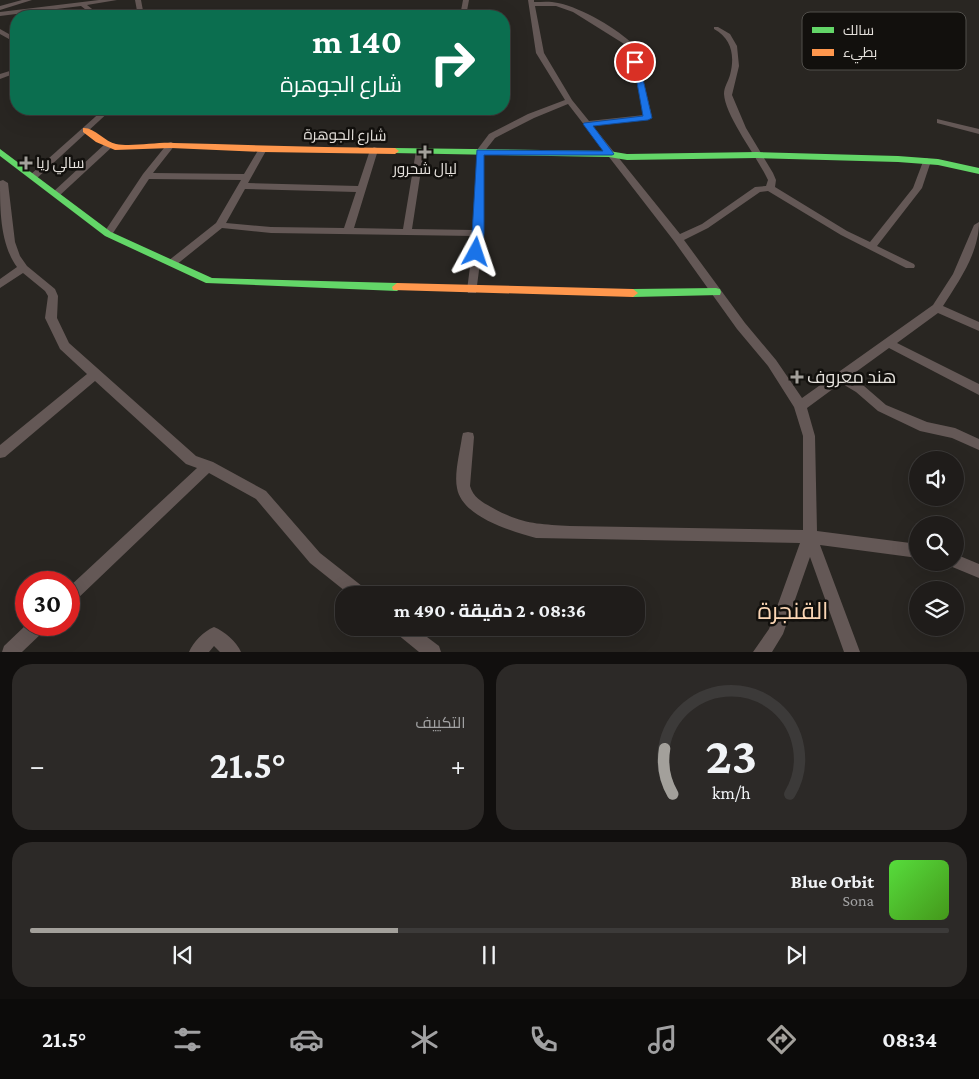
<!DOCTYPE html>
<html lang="ar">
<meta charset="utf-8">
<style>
:root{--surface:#1f1c1a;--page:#2c2927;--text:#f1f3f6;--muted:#a1a1a2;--line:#3c3a39;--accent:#a3a09b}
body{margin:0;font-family:"Crimson Pro",Cairo,serif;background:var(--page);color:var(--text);direction:rtl;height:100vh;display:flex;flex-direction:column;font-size:19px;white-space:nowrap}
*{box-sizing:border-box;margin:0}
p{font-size:16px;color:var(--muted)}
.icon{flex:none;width:28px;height:28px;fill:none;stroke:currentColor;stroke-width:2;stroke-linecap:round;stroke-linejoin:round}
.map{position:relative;height:652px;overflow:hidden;direction:ltr}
.drawer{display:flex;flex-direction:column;gap:12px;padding:12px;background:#110f0e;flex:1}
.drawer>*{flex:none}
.guide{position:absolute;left:10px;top:10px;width:500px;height:105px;border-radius:20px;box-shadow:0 5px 20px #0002,0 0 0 1px var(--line);direction:rtl;background:#0b6e4f;color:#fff;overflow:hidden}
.fabs{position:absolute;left:909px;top:451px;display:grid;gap:10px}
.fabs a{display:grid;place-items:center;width:55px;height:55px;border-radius:50%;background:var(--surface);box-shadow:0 5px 20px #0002,0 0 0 1px var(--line);font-size:25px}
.speed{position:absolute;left:15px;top:571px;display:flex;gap:10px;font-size:25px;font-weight:700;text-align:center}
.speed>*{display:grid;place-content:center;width:65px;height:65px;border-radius:50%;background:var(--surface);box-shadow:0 5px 20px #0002,0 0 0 1px var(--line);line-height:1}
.speed .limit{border:8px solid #d22;background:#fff;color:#111}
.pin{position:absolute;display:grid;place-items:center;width:42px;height:42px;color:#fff;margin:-21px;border:2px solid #fff;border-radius:50%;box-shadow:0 1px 5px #0007}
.me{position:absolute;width:55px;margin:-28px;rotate:5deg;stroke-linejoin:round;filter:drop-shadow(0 0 4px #0008)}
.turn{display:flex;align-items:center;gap:18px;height:105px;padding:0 25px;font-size:22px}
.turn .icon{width:65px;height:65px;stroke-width:2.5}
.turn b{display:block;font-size:35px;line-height:42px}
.big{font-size:38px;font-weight:700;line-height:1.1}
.drawer .tile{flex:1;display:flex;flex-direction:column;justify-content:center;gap:8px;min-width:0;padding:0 18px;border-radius:20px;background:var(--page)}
.drawer .dial{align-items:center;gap:0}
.dial svg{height:130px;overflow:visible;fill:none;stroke:var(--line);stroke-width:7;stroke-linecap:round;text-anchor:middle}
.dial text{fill:var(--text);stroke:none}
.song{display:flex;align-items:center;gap:15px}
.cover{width:60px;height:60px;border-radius:8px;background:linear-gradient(135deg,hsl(110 70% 55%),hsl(100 70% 35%))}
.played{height:5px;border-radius:2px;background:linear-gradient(90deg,var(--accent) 40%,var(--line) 40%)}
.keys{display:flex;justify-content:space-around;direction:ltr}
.heat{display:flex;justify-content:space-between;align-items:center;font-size:28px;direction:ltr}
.drawer .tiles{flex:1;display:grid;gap:12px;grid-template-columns:1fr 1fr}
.tile:last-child{grid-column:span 2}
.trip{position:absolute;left:335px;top:586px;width:310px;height:50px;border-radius:20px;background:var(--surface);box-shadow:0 5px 20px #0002,0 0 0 1px var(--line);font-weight:700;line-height:50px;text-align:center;direction:rtl}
.tab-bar{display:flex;height:80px;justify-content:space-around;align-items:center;background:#0c0b0a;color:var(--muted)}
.tab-bar .icon{width:35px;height:35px}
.tab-bar .selected{color:var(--accent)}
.tab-bar b{font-size:22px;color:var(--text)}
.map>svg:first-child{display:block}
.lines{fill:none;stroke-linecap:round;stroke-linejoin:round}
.street{fill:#645856;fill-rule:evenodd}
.fast{fill:#63d668;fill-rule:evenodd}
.slow{fill:#ff974d;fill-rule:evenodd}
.route{fill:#1a73e8;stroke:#114b97}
.poi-dot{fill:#a3a09b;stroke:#12100d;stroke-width:2}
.labels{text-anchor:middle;stroke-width:5;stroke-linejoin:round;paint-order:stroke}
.far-street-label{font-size:15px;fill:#e5e1dc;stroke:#12100d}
.far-poi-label{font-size:15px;fill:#e5e1dc;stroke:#12100d;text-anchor:start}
.poi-label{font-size:18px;fill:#e5e1dc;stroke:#12100d;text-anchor:start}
.near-quarter-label{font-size:24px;fill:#fad5b4;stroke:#12100d}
.key{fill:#12100d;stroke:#514f4b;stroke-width:1}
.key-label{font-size:14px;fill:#e5e1dc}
</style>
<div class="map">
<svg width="979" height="652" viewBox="0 0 979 652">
<rect width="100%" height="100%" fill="#292622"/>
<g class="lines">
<!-- street -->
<g class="street">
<path d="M22,0H32L0,10V6Z"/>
<path d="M99,0H117L87,5L101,16H94L81,6L0,16V12Z"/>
<path d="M135,0H141L144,16H138Z"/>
<path d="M463,0H469L466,16H460Z"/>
<path d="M528,0H534V2C542,2 550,1 558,3C582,8 618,29 635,46L652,117L648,119L593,126L680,234L702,224L755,187L766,186L768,180C758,158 725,116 724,94C724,87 728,82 730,75C735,56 732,39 714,29V27H718L730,34L737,46L739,66L732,95L746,128L773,173L776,180L775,187L847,231L870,242L913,188L924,159L927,158L931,161L922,188L877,246L914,264L915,266L914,268H906L841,235L768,191L760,192L708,228L684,240L745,323L776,360L802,398L933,305L953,274L974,225L979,222C979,253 959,281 943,306L979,322V331L938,313L897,343L979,384V395L889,348L849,377L864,386L886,405L927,422L955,428L979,439V450L952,438L920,431L878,411L856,392L841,383L807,408L815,436L817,531L918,544V558L820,545L860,652H844L810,557L783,634L772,652H753L769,629L800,543L536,538C511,531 462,517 457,488C454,474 460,451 462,437L463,433L468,432L473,433L474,437L470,486C473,497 482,502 491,507C521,524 537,524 570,526L803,530V436L794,407L768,366L737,329L674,241L568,104L534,118L495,138L484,152V233L476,293H468L467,290L474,236L271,233L222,228L176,265H168L167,263L168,261L216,223L241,180L149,179L111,236L108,237L103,234L143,174L168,143L171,142L175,145L153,173L244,174L260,147H266L267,149L248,183L358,186L370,150L374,147L377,148L378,150L354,228L403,229L416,151L420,148L423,149L424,151L412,229L474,230L477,150L489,134L528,114L565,100L536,53ZM535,6H556L573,12L629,47L644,115L589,121L572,100L544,53ZM245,189L356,192L344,228L271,227L226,223Z"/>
<path d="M0,29L16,38V43L0,34Z"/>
<path d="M16,69V73L0,79V74Z"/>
<path d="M104,109H112L36,179H30V175Z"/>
<path d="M413,109H421L414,115L410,113Z"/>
<path d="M937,119L979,129V134L937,123Z"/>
<path d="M109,142L112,143V147L59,196H53V192L106,143Z"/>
<path d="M3,180L8,183L15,242L20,256L27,266L55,289L58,296L57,318L69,343L196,456L213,462L266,491L320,553L367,590L370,595H350L310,563L256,499L209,473L74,602L69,604V587L197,468L186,464L95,381L5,457L0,458V445L87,374L60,349L45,318L48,296L45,291L23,273L0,288V279L17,267C0,244 0,209 0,181Z"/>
<path d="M955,554L979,564V578L950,566L948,562H955Z"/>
<path d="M26,625H46L44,631L22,652H2L4,646Z"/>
<path d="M214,627C224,631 237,642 241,652H220L214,646L209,652H189C193,642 204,631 214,627Z"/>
<path d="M395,628H415L439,646L441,652H419L397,634Z"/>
</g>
<!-- fast -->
<g class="fast">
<path d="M395,148L609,151L627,154L757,152L898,156L938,159L979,168V174L938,165L898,162L757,158L627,160L609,157L392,153L391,151Z"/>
<path d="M0,149L111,232L212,278L397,283L402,287L397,291L206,283L105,236L0,156Z"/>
<path d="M716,288L720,289L721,292L720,295L633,297L628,293L633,289Z"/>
</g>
<!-- slow -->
<g class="slow">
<path d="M83,128C94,127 105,142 116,144C132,147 157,142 174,143C247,145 321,147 395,148L399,151L395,154L263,152L171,148L115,150L96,142L83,132Z"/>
<path d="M397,283L633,289L638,293L633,297L393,290L392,287Z"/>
</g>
</g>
<!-- route -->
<path class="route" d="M633,60L639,62L652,118L648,120L593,126L614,154L612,155H484V233L482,252L480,255H473L471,252L477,150L603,151L583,124L584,123L643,116Z"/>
<!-- markers -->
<g class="poi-dot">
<path d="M422.5 144.5h5v5h5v5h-5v5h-5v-5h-5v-5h5z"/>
<path d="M23.5 155.5h5v5h5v5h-5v5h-5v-5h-5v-5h5z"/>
<path d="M794.5 369.5h5v5h5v5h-5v5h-5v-5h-5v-5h5z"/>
</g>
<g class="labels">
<!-- far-street labels -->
<g class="far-street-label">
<text transform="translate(345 135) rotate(1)" y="5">شارع الجوهرة</text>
</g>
<!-- far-poi labels -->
<g class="far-poi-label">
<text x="36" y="168">سالي ريا</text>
<text x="425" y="174" text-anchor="middle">ليال شحرور</text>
</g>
<!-- poi labels -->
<g class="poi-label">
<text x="807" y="383">هند معروف</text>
</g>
<!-- near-quarter labels -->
<g class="near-quarter-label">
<text x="793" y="619">القنجرة</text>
</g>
</g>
<!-- legend -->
<rect x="802" y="12" width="164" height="58" rx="8" class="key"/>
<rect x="812" y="27" width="22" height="6" fill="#63d668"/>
<rect x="812" y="49" width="22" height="7" fill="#ff974d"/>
<g class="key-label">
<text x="843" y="35">سالك</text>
<text x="843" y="57">بطيء</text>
</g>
</svg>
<div class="fabs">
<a><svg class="icon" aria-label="sound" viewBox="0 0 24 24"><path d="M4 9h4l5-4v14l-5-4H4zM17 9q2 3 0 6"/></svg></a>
<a><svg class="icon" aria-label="search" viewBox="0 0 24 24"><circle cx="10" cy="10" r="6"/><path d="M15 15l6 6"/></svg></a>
<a><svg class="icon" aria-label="layers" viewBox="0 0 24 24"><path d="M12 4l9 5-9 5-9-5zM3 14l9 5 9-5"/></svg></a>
</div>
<div class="speed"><div class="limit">30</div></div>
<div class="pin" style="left:635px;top:62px;background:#d93025"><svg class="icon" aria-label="arrive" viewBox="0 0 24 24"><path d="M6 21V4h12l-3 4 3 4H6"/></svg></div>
<svg class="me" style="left:476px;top:252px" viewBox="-20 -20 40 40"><path d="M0-17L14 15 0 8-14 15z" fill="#1a73e8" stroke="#fff" stroke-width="4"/></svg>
<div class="trip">08:36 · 2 دقيقة · 490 m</div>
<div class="guide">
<div class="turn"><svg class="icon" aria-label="right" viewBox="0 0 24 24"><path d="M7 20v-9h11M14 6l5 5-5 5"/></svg><div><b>140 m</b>شارع الجوهرة</div></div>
</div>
</div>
<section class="drawer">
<div class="tiles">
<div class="tile dial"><svg viewBox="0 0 100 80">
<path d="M14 69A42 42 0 1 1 86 69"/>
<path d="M14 69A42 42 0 0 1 9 41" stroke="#a3a09b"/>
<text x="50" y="56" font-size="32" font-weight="700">23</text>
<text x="50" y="72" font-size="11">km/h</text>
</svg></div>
<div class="tile"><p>التكييف</p>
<div class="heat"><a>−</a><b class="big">21.5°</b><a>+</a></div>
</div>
<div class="tile">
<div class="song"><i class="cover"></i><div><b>Blue Orbit</b><p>Sona</p></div></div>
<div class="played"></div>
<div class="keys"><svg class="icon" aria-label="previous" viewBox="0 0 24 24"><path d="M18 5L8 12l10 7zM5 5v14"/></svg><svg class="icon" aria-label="pause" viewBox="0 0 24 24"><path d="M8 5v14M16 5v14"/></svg><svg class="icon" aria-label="next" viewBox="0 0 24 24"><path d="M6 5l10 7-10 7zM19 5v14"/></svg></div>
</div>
</div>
</section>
<nav class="tab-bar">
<b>08:34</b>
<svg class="icon selected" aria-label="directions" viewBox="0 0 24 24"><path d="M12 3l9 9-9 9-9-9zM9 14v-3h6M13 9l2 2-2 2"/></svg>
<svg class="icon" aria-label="music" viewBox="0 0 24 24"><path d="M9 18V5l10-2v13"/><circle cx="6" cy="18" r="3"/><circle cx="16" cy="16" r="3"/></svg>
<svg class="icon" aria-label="phone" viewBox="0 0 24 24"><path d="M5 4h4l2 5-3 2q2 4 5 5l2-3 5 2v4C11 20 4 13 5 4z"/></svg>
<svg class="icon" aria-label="climate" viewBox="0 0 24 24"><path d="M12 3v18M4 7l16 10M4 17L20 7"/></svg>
<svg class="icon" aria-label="car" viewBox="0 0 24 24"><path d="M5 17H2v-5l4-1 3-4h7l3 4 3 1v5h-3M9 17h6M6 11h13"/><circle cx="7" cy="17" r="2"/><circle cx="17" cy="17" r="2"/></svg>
<svg class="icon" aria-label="filters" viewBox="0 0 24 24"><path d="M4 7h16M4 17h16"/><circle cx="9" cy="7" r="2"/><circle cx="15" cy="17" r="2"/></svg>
<b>21.5°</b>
</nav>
